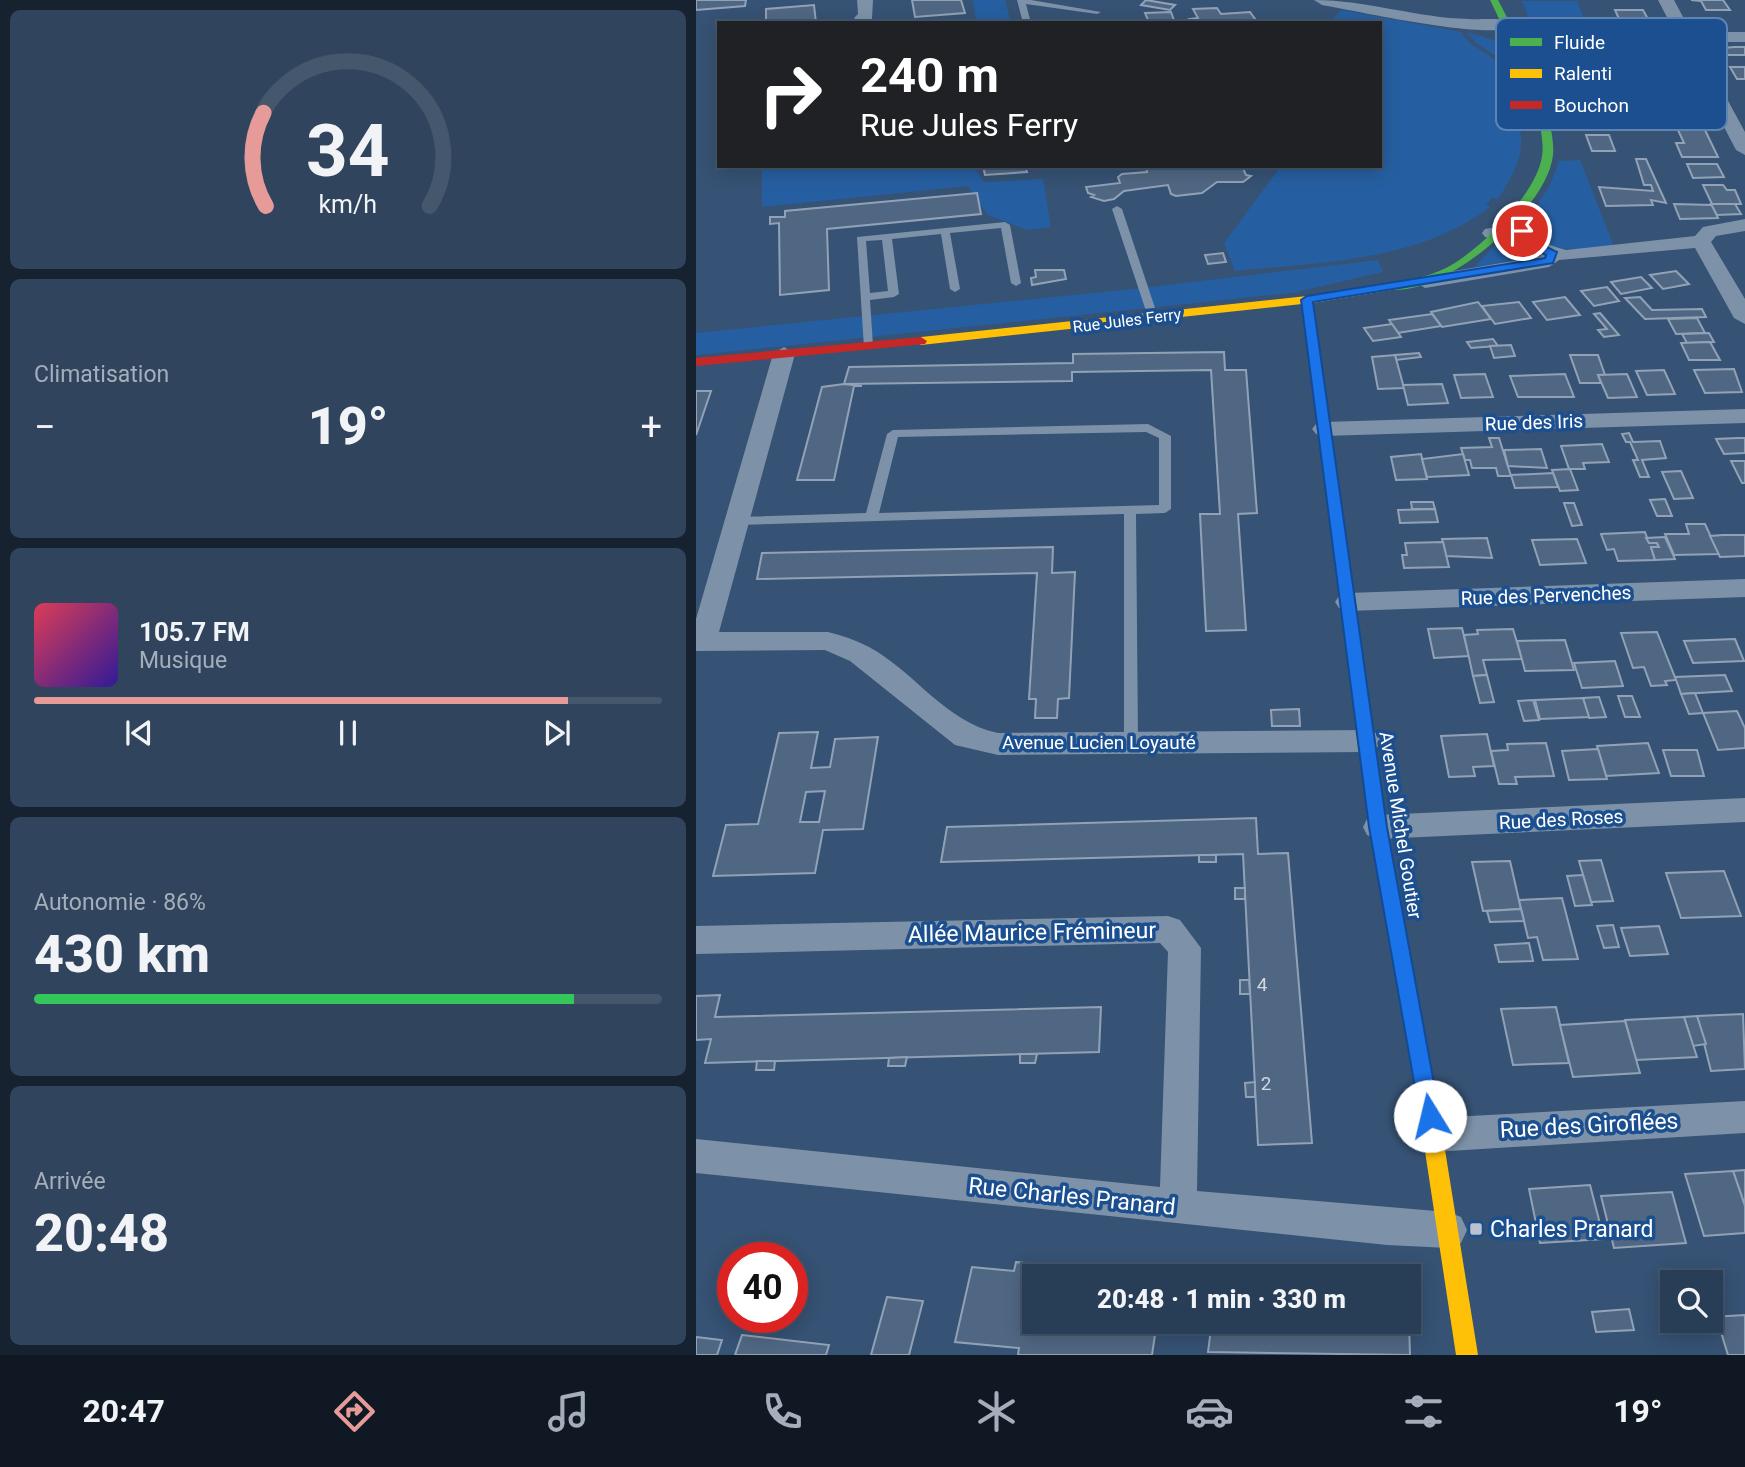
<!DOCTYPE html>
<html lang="fr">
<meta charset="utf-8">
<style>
:root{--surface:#283e57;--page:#30455d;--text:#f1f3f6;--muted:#a5aeba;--line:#44576d;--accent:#e69b98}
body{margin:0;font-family:Roboto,sans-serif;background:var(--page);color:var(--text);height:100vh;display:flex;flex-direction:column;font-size:26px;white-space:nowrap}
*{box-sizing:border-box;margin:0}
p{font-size:23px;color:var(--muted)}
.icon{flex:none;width:38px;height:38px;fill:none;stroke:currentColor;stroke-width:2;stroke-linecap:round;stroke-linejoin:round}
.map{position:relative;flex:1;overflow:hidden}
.side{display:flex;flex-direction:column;gap:10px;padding:10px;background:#162230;width:696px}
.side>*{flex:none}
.top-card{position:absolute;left:21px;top:21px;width:665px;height:147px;border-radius:0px;box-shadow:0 4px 18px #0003,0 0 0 2px var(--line);background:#202124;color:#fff;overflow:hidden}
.tools{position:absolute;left:964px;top:1270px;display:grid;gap:14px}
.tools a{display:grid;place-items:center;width:63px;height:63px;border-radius:0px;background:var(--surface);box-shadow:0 4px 18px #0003,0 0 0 2px var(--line);font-size:35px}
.speed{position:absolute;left:21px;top:1242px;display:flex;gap:14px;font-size:35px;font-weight:700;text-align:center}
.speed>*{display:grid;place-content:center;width:91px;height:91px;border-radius:50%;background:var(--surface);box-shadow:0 4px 18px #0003,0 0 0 2px var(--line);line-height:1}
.speed .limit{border:10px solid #d22;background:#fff;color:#111}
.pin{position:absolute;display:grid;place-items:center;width:60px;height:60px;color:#fff;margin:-30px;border:4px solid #fff;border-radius:50%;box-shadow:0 2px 7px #0007}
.me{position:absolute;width:77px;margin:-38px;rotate:351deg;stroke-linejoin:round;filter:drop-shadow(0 0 5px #0008)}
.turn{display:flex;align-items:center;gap:24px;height:147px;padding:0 28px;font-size:32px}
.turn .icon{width:91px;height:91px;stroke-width:2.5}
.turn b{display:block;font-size:49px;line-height:60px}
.big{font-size:52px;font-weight:800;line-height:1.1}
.side .tile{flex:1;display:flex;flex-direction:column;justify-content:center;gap:10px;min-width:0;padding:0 24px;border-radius:10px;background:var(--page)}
.side .dial{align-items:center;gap:0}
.dial svg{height:182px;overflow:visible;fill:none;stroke:var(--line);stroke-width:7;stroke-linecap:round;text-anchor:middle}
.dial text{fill:var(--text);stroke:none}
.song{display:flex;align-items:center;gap:21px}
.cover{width:84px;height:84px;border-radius:10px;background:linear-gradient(135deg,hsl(350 70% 55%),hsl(250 70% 35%))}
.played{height:7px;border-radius:4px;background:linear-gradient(90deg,var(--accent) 85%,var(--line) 85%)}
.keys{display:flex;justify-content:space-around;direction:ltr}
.heat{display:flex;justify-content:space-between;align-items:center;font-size:38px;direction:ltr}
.charge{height:10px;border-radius:5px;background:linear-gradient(90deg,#34c759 86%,var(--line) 0)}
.trip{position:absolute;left:326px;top:1264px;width:399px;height:70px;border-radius:0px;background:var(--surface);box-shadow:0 4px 18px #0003,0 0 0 2px var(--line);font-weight:800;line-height:70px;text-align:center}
.dock{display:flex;height:112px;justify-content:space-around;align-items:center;background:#101923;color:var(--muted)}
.dock .icon{width:49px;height:49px}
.dock .on{color:var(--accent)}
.dock b{font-size:32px;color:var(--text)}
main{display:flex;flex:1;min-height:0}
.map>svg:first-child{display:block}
.green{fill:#265fa1}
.building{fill:#506783;stroke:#92a2b6;stroke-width:2;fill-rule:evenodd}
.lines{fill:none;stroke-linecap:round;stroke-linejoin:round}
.lane{fill:#7d92a8;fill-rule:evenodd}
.street{fill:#7d92a8;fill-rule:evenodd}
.fast{fill:#4caf50;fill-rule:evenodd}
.slow{fill:#ffc107;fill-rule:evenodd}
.jam{fill:#c62828;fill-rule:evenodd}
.route{fill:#1a73e8;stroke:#114b97;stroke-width:2}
.poi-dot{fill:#b9c2ce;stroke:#1b4f8f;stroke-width:2.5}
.labels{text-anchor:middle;stroke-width:7;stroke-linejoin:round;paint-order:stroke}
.far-street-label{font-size:16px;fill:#fff;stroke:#1b4f8f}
.street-label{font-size:19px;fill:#fff;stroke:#1b4f8f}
.near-number-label{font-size:19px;fill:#d3d9e0}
.near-street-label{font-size:23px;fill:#fff;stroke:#1b4f8f}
.near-poi-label{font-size:23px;fill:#fff;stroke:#1b4f8f;text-anchor:start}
.key{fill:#1b4f8f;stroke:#5f84b1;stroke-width:2}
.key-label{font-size:19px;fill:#fff}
</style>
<main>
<section class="side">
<div class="tile dial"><svg viewBox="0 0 100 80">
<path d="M14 69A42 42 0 1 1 86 69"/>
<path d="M14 69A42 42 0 0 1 13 28" stroke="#e69b98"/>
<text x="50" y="56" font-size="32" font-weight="700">34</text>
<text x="50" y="72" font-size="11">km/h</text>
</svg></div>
<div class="tile"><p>Climatisation</p>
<div class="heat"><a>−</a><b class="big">19°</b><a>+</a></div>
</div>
<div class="tile">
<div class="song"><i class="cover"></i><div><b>105.7 FM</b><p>Musique</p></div></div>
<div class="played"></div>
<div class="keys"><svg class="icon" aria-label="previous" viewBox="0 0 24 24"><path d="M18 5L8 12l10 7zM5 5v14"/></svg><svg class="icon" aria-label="pause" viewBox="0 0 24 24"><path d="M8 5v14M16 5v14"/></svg><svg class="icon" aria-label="next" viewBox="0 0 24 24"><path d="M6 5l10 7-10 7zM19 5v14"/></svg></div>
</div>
<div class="tile"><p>Autonomie · 86%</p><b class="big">430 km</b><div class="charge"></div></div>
<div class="tile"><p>Arrivée</p><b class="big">20:48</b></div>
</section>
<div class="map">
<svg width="1049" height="1355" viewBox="0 0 1049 1355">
<rect width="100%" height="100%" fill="#365274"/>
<!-- green -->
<g class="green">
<path d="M277,0H309L315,23H280Z"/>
<path d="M826,1H881L890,24H835Z"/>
<path d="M646,10L765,32C774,49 795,52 805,67C810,76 812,88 816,98C831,144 828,159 802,199L796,198L790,205L794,207C721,262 626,262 539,271L528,243L585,166H684V23H607L635,20Z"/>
<path d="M771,32L810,44L822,80H818L811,63L780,43Z"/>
<path d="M884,160L917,244L918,245C892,250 838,257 831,221L854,185L863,161Z"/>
<path d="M66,166H277L288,182L347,179L355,227L331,230L292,215L272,186L66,207Z"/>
<path d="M804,240H812L835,254L831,259L778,267Z"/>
<path d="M682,260L687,272L596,293L0,355V333L437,289Z"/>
</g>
<!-- building -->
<g class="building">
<path d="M0,0H50L49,6L0,10Z"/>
<path d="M216,0H265L269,13L219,17Z"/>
<path d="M450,0L479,5L474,10L445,5Z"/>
<path d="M995,0H1027L1034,10H1010L1005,1Z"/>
<path d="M118,5L120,23H70V9Z"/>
<path d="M521,8L525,14L554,12L562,23H495L493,19L502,18L497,9Z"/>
<path d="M919,10H947L953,21H924Z"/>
<path d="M475,12L479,23L418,22L452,20L449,13Z"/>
<path d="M1038,47H1049V55H1032L1027,48Z"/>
<path d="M1034,67H1049V79H1041Z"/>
<path d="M932,116H944L950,130H937Z"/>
<path d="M981,116H1007L1014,130H988Z"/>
<path d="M982,130H1009L1022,157H986L980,143H988Z"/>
<path d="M890,135H913L919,151H896Z"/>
<path d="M940,159H950L970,203L955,200L957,205L910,206L903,187L957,191L955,185H948Z"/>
<path d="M991,164H1021L1028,177L997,178Z"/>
<path d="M287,166H329L331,172L289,175Z"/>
<path d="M546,166L550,175L555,176L547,182H521L506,193L480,196L475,194L472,185L428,191L418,199L408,201L395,197L398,195L392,193L390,187L424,183L422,177L426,174L451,172L450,167L453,166Z"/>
<path d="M1007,185H1027L1031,190H1039L1045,204H1016Z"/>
<path d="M281,193L285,214L131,229L133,290L84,295L83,223L74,224V217H89V211Z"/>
<path d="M978,204L1016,205L1022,218L984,219Z"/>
<path d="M1015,204H1039L1045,214L1021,215Z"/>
<path d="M527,253L530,262L512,264L509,255Z"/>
<path d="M339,270H368L370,279L336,285L335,278L340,277Z"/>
<path d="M980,271L993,284L967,289L954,275Z"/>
<path d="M945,277L956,288L925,294L915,282Z"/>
<path d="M911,287L923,301L898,306L885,291Z"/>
<path d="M869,297L884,315L851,320L837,302Z"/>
<path d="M944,297L956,310L1006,309L1010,317L949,319L929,298Z"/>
<path d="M782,302L795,319L746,327L735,312Z"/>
<path d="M823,302L835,318L799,324L786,306Z"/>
<path d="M904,313L910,320L923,335L908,337L902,330L911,329L898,314Z"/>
<path d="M736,314L745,326L702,333L693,320Z"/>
<path d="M1001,318L1009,333L980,334L972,319Z"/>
<path d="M696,324L705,337L677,341L668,328Z"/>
<path d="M1013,333L1018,342L991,343L986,334Z"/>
<path d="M797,339L802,346L775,348L771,342Z"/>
<path d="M1014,342L1024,360H993L985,343Z"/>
<path d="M815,345L819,356L798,358L794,346Z"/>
<path d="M528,352L529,370H550L561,513L542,514L550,630L510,631L504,514H524L515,370L376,372V381L148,384L153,367L377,363V354Z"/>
<path d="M723,353L725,357L700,360L699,355Z"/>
<path d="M699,355L708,388L682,389L676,357Z"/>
<path d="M874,355H902L909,375H902L905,383H884Z"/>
<path d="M1038,369L1046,392L1009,393L998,370Z"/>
<path d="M968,370L979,394L951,395L940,371Z"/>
<path d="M789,374L797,397L765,398L758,375Z"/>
<path d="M869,374L878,397H822L814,376Z"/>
<path d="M931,374L941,397L912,398L902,375Z"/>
<path d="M148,384L166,386H158L138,480H101L126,387Z"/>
<path d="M746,384L752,403L712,405L707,385Z"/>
<path d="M0,391H15L0,435Z"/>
<path d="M933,433L937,442L964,441L970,458L946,460L953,477H944L937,460H942L934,442H930L926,434Z"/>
<path d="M793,438H803L815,476H802L800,468H776L774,460H769L765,448L796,447Z"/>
<path d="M1042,438H1049V453L1028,454L1020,439Z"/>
<path d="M906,444L913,462L887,463L889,469H873L865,446Z"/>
<path d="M845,449L851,468L812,466L808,450Z"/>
<path d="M725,454L731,479L700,480L695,457Z"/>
<path d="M767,454L773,475L731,477L726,459Z"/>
<path d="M1035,461H1049V483H1046Z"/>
<path d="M874,469L882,490L864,491L856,470Z"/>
<path d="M985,471L997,498L978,499L966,472Z"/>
<path d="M857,473L862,487L819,488L815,475Z"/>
<path d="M969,499L976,516H961L954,500Z"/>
<path d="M715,502H737L739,509H716Z"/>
<path d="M868,503H878L886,525L876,526Z"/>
<path d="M739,509L742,522L704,523L702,510Z"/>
<path d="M990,524H1009L1023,554L978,555L969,534H993Z"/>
<path d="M949,532L953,543H961L963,547H955L959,560L922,561L918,549L911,550L905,534Z"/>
<path d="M1027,535H1049V556L1024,557L1014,536Z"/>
<path d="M969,537L979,559L959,560L955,547H963L961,543H953L950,538Z"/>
<path d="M791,538L796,558L750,556L746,539Z"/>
<path d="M881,539L890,563L844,565L836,540Z"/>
<path d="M747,542L753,567L708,568L706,555H711L709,543Z"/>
<path d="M357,547L356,573L379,572L373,698L362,699L361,718H339L340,699H333L341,573L61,579L66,553Z"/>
<path d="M766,628L773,656L738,658L732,629Z"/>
<path d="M817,629L826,659L787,660L791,675L777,676L768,635L782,634L781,630Z"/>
<path d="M961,632L980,680L969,681L971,685L955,686L948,667L937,668L925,633Z"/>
<path d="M1039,639L1048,661L997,663L988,641Z"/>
<path d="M869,640L878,670L829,671L821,641Z"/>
<path d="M919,661L927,686L886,688L878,663Z"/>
<path d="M791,675L798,702L784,703L777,676Z"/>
<path d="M1029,675L1036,691L985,694L979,677Z"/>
<path d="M999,693L1007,713L993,714L985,694Z"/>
<path d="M922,696H936L944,717H929Z"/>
<path d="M903,697L910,717L893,718L887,698Z"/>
<path d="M887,698L893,717L844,719L839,700Z"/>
<path d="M837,700L843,720L828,721L822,701Z"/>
<path d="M603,709L604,726H576L575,710Z"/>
<path d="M1041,711L1049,728V748L1022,750L1007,713Z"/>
<path d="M122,732L115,768L134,767L139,739L182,737L167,829L127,830L119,873L17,876L30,825L62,824L83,733ZM129,791L123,822H104L110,792Z"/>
<path d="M791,734L798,766L777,767L779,776L753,777L745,736Z"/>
<path d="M850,743L858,776L819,777L821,784H803L795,751L812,750L811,744Z"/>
<path d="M952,743L963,773L910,776L901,746Z"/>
<path d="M902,749L911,779L873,780L866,751Z"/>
<path d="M967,750H1001L1008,776H975Z"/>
<path d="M560,818L562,854L592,853L616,1143L562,1145L547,854L245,862L251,827Z"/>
<rect x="503" y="855" width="17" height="7"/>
<path d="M905,860L917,901L895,902L883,861Z"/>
<path d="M814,861L825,909L787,911L776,862Z"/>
<path d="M1028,871L1045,916L985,918L970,873Z"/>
<path d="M887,875L896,905L879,906L871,876Z"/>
<rect x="539" y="888" width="10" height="11"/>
<path d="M866,898L882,959L847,960L841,937L832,938L823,900Z"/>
<path d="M825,909L828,921L794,922L791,911Z"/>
<path d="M917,925L923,947L908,948L901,926Z"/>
<path d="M963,926L972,954L934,956L925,928Z"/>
<path d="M833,943L837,961L803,962L799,945Z"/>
<path d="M544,980H553L554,994H544Z"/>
<path d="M24,995L19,1017L405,1007L403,1052L9,1063L15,1039L0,1040V996Z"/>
<path d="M860,1007L873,1063L817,1065L805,1009Z"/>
<path d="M1047,1014L1049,1069L1015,1071L1001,1016Z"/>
<path d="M1001,1016L1010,1044L997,1046L988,1017Z"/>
<path d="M988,1017L1001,1057L940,1060L929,1020Z"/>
<path d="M929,1021L944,1073L877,1077L864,1025Z"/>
<path d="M324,1054H341L339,1063H324Z"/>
<path d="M211,1057L209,1066H192L193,1058Z"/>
<path d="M61,1061H79L78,1070H60Z"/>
<path d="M559,1082V1097H550L549,1083Z"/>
<path d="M1049,1170V1206L1037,1171Z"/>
<path d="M1037,1171L1049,1206V1233L1008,1236L989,1174Z"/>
<path d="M894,1185L908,1239L844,1243L833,1189Z"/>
<path d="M976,1192L990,1243L918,1248L905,1196Z"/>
<path d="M320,1262L447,1276H338V1321H461L456,1355H322L323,1348L259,1342L276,1267L318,1271Z"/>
<path d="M568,1268L645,1276H567Z"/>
<path d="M712,1293L714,1355L512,1352L516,1321H712Z"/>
<path d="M191,1297L227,1301L213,1355H175Z"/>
<path d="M933,1309L938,1330L900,1332L896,1312Z"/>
<path d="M1049,1315V1355H1032L1024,1329H1014L1012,1321H1015V1317Z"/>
<path d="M46,1335L133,1345L130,1355H39Z"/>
<path d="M0,1337L26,1340L21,1355H0Z"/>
</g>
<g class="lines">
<!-- lane -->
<g class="lane">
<path d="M321,0H335L405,12L401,14L330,4L335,23H327Z"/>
<path d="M421,206L426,209L462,317L461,319L457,320L452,317L416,209Z"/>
<path d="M309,222L314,225L325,283L320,286L315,283L305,228L254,233L264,289L259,292L254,289L245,234L196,239L203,294L198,297L174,300L177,346L176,348H168L161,237ZM186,240L192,291L174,293L170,241Z"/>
<path d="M452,424L475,436V509L469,513L440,514L442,742L440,746H430L428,742V514L41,525L35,521L41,517L170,513L191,434L197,430ZM450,432L463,438V505L183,513L202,437Z"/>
</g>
<!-- street -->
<g class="street">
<path d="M161,0H177L176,19L160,21L158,18L162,14Z"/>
<path d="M618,0C671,0 721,18 773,19C786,20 811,16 820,25C803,43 656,10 626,5Z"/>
<path d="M962,0H978L995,32H1049V42H1000L1049,132V155L1040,150Z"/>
<path d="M1049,219V231L1020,236L1015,242L1049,299V324L1038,318L999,248L863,260L853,267L729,288L719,282L729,276L846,256L821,245L789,237L786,233L789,229C816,222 845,244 870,250L999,236L1007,227Z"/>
<path d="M88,347L99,354L23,632H132C145,635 160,640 173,647C218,671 249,722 302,733L670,730L680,733L685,741L680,749L670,752L302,755L259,745L154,661L129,650L0,651V619L77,354Z"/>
<path d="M1049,409V423L628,436L620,434L616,429L620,424L628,422Z"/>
<path d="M1049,579V597L652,611L643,608L639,602L643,596L652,593Z"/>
<path d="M1049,798V822L682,839L671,835L667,827L671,819L682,815Z"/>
<path d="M472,916L484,920L505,948L501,1191L752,1212L765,1217L771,1230L765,1243L752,1248L691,1245L0,1173V1139L464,1187L472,952L464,943L0,954V926Z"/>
<path d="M1049,1101V1133L737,1152L724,1147L719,1135L724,1123L737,1118Z"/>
</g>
<!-- fast -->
<g class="fast">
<path d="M794,0H802C821,36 861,115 857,155C852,208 748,298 694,289V285C713,280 732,277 750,268C783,251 841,194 846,156C852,118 811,35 794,0Z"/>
<path d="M658,643L666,648L691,827L745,1125L742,1132L735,1134L728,1132L725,1125L673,827L650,648Z"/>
</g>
<!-- slow -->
<g class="slow">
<path d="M698,283L702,285V289L617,303L666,648L658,653L650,648L606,304L225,345L219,341L225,337L611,296Z"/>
<path d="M735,1116L742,1118L745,1125L782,1355H760L725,1125L728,1118Z"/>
</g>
<!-- jam -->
<path class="jam" d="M225,337L231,341L229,344L0,366V358Z"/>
</g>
<!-- route -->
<path class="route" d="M826,228L834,233V239L861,252L857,263L617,302L691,827L744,1116L741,1123L734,1125L727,1123L724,1116L673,827L605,300L611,296L849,258L850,255L824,243L821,231Z"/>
<!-- markers -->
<rect class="poi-dot" x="773" y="1222" width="14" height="14" rx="3.5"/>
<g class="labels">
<!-- far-street labels -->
<g class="far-street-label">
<text transform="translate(431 320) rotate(-7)" y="6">Rue Jules Ferry</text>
</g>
<!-- street labels -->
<g class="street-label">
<text transform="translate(838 422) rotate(-2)" y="7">Rue des Iris</text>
<text transform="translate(850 595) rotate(-2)" y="7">Rue des Pervenches</text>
<text x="403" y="749">Avenue Lucien Loyauté</text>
<text transform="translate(865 819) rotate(-3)" y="7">Rue des Roses</text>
<text transform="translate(705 825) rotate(81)" y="7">Avenue Michel Goutier</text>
</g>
<!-- near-number labels -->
<g class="near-number-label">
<text x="566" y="991">4</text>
<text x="570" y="1090">2</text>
</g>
<!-- near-street labels -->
<g class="near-street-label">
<text transform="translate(336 932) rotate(-1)" y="8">Allée Maurice Frémineur</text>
<text transform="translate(893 1125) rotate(-3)" y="8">Rue des Giroflées</text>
<text transform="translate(376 1196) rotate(6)" y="8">Rue Charles Pranard</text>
</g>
<!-- near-poi labels -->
<g class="near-poi-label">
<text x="794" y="1237">Charles Pranard</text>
</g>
</g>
<!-- legend -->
<rect x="800" y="18" width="231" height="112" rx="10" class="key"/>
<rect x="814" y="38" width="32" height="8" fill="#4caf50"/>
<rect x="814" y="69" width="32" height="9" fill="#ffc107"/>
<rect x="814" y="101" width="32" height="8" fill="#c62828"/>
<g class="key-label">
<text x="858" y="49">Fluide</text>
<text x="858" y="80">Ralenti</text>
<text x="858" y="112">Bouchon</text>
</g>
</svg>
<div class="tools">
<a><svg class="icon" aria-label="search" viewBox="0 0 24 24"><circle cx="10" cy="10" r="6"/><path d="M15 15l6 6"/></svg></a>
</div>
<div class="speed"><div class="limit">40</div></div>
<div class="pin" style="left:826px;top:231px;background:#d93025"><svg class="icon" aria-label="arrive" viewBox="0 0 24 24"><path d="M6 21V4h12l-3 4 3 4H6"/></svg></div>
<svg class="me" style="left:734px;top:1116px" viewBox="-20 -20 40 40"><circle r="19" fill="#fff"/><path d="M0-13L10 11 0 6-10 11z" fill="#1a73e8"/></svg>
<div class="trip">20:48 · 1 min · 330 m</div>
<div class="top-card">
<div class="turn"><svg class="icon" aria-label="right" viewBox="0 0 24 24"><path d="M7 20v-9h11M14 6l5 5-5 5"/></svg><div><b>240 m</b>Rue Jules Ferry</div></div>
</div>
</div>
</main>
<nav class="dock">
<b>20:47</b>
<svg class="icon on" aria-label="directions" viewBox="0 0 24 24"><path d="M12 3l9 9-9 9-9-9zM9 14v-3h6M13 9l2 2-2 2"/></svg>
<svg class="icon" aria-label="music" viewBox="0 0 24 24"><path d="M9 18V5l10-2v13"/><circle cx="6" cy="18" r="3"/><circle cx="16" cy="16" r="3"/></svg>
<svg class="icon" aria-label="phone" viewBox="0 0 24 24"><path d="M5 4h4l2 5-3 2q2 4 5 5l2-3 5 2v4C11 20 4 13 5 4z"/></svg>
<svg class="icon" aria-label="climate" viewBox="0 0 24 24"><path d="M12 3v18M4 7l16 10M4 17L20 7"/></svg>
<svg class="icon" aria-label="car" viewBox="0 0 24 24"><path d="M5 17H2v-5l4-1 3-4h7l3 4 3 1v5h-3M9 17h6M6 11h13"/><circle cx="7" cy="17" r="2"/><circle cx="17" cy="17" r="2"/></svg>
<svg class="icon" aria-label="filters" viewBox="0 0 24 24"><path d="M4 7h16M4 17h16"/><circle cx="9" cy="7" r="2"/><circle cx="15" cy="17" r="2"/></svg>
<b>19°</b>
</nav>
